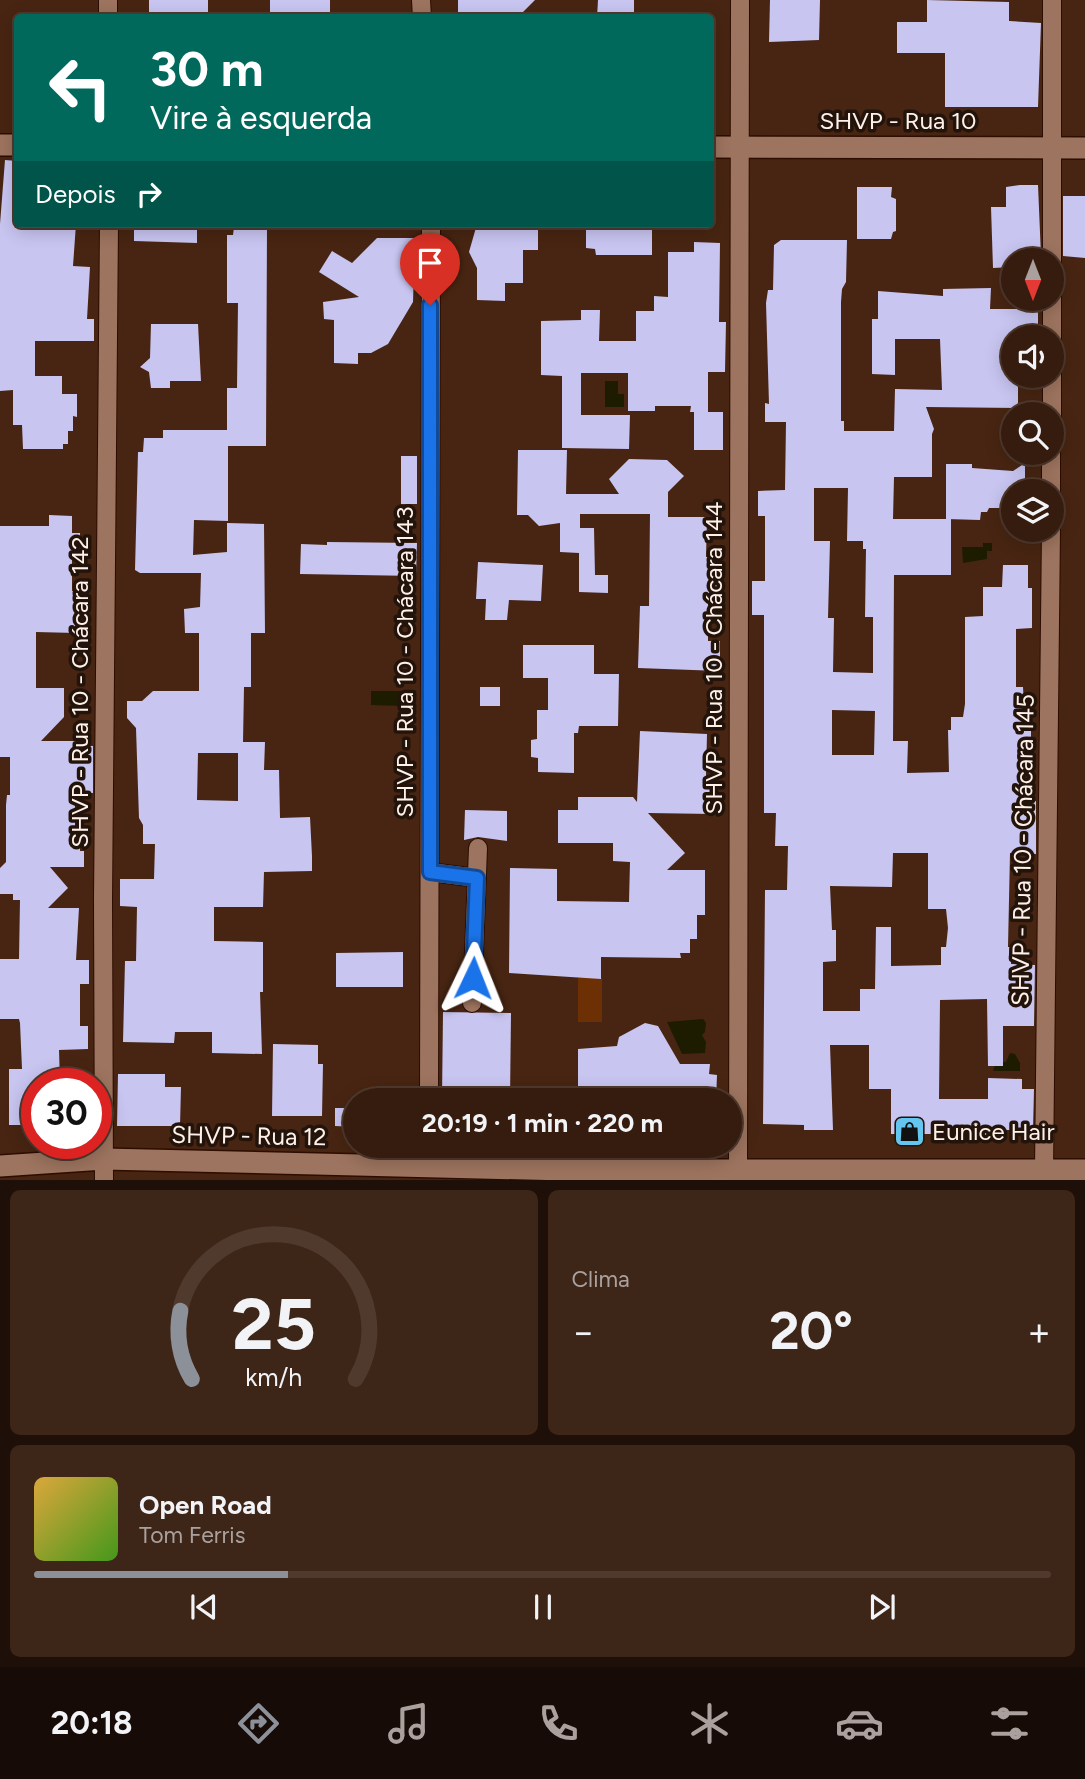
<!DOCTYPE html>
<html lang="pt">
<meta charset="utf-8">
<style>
:root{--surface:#361c0e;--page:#3d2517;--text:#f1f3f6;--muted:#aaa19e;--line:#503a2e;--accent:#8c9099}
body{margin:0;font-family:Figtree,sans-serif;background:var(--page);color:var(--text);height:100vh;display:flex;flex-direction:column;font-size:26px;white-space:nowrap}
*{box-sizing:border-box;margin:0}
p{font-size:23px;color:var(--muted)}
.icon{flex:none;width:38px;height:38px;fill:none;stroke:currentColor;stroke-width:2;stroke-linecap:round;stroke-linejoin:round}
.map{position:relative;height:1180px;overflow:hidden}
.drawer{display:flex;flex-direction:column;gap:10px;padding:10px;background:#1e0f08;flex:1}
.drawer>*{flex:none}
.banner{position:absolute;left:14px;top:14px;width:700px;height:214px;border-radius:7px;box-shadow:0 4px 18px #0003,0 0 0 2px var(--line);background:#00695c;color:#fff;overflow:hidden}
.needle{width:46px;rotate:180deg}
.tools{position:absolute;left:1001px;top:248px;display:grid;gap:14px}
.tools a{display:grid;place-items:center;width:63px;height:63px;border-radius:50%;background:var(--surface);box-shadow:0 4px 18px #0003,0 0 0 2px var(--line);font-size:35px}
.speed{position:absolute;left:21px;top:1068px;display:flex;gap:14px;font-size:35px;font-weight:700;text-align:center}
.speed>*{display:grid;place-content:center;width:91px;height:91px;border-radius:50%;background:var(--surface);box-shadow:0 4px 18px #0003,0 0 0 2px var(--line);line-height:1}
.speed .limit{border:10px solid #d22;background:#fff;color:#111}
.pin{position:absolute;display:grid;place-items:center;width:60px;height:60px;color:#fff;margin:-72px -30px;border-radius:50% 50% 50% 0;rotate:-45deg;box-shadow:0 0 7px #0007}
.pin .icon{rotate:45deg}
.me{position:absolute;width:77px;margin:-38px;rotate:2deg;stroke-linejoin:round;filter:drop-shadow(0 0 5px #0008)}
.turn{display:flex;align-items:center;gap:24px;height:147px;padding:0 21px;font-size:32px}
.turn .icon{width:91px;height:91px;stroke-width:2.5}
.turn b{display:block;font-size:49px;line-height:60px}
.then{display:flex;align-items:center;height:66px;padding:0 21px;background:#0003;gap:14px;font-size:26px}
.big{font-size:52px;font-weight:700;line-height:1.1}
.drawer .card{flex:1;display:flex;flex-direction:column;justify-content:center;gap:10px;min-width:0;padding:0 24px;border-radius:10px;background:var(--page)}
.drawer .dial{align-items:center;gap:0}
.dial svg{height:182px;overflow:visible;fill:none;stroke:var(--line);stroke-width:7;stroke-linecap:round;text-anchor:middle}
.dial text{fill:var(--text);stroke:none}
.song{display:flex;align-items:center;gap:21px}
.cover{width:84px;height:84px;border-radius:10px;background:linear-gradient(135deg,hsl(40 70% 55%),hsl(100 70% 35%))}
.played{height:7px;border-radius:4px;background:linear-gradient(90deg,var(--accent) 25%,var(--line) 25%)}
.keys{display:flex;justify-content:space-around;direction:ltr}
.heat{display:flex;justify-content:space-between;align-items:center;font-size:38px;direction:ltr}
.drawer .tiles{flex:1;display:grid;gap:10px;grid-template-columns:1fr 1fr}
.card:last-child{grid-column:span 2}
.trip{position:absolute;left:343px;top:1088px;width:399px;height:70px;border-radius:35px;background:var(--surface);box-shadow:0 4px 18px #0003,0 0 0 2px var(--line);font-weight:700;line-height:70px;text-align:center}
.tab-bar{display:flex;height:112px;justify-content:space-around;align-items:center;background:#160b06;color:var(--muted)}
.tab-bar .icon{width:49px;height:49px}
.tab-bar .active{color:var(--accent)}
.tab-bar b{font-size:32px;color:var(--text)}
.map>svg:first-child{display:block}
.green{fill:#6d2f04}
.water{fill:#1d1c00}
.building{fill:#c8c5f1;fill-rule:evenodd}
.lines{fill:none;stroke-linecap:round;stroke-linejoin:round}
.minor-casing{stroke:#2d0d00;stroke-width:20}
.tertiary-casing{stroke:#2d0d00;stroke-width:24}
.minor{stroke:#9d745f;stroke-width:18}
.tertiary{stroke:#9d745f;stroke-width:21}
.route-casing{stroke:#114b97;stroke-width:18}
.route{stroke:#1a73e8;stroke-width:12}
.labels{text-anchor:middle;stroke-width:7;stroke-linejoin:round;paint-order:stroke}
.street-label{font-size:24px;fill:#fff1ea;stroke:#23140b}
.poi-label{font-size:24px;fill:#fff1ea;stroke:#23140b;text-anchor:start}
</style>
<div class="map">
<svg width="1085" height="1181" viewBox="0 0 1085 1181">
<rect width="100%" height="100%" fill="#482512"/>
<!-- green -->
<rect class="green" x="578" y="978" width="24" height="44"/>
<!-- water -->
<g class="water">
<path d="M605,381H618V394H624V407H605Z"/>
<path d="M983,543H992V551H987V559L963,563L962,547H983Z"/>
<path d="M371,691H404V706L371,705Z"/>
<path d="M703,1019L706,1023L705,1032L702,1035L706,1042L705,1053L682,1054L667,1022Z"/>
<path d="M1010,1053L1015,1054L1020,1063V1071H993L996,1062H1006Z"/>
</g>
<!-- building -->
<g class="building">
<rect x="149" y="0" width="59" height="18"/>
<path d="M270,0H330V16L270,18Z"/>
<path d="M458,0H535L517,18H458Z"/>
<path d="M598,0H634V18H597Z"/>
<path d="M770,0H820L819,40L769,42Z"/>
<path d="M927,0L1009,2V21L1041,23L1038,107H945V53H897V22H927Z"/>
<path d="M5,160L18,161V224H76L73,266L90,267L87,319H94V341H35V376H62V394H77V417L73,416V431H68V444H63V449H23L22,425H13V390L0,391V224Z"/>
<path d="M1020,185H1038L1041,256L1021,255V261H1013V267L993,268L991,207H1006V187Z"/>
<path d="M857,187H892L891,197L896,199V231L893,232L891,239H857Z"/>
<path d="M1063,196H1085V258L1063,256Z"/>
<path d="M134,224H197V243L134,241Z"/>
<path d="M477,224H538V250H523V283H505V301L477,300V268L469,252Z"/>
<path d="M586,224H652V255H596L595,249L586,248Z"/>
<path d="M234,227H267L266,446H228V521L194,520L193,555L227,552V523L264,524L265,633H251V687H244L243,742H265L264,770H279L280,818L310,817L312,856V871L264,872L263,907H214V941L263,942V992H260L262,1054L212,1053V1032H175L174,1043L123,1042L125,961H136L137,907L120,906V879H154L155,844H143V825L139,818L136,728L127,718V701H142L153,691H199V633H185L184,609L200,607L201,573H140L135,570L138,452H143L144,438H163V430H227V388H237L238,303H227V235H233ZM198,753H238V801L197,800Z"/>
<path d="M377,238H415L413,302L388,344L371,353H358V364L334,363V320L324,319L323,302L359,297L319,272L332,251L352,263Z"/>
<path d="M781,240H847L846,282L842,289L841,302V421H844V431H894L895,389L942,390L940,339H895V375L872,374V319H878V291L943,296V289L991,288L990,309H1038V338H1013V376H1018V408L926,407L934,429L932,434V477H894L893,519H951V575H894L893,741H908L907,773L949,772L948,730H951V717H963L965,704V617L983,616V587H1002L1003,565H1028V588H1032V628L1016,629V687H1023L1024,706H1031V737H1023L1020,761L1024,766V779L1019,800L1036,801V854L1010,853L1008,947H1011V964L1035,965L1034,1026H1003V1066H988L987,999L940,1000L939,1099H988V1078L1022,1079V1089H1034L1033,1130H988V1140H970V1135L955,1134H891V1089H869V1045H830L833,1130H804V1125L763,1124L765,890H787L788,846H775L776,813H764V615H752V581H765V516H758V491L785,490L786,422H765V403L769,404L766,303L768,290H773L774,245ZM814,488H848L847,541H863V549H866L865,617H873V673L833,672L834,618H828L830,541H814ZM832,710L875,711L874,755H832ZM893,853H928V909H946L948,928L946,947H941V965L891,966V927H876L875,989H860V1011H823V962L836,961V930H832L830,886L892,887Z"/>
<path d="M694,242L720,243L719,322H726L725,372H708V412H723V450H694V412H690L691,406H655V411H628V373H581V415H630L629,449L562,448V376L541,375V321L581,320V310H600L599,341H636V311H654V296L668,297V252H694Z"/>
<path d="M151,324H198L201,381H170V388H151L149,372L140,367L150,358Z"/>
<path d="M518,450H567L566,494H619L609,479L629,459L667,460L684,476L668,492V517H707L706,557H717V594H708V641H720V671L638,668L640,606H649L650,514H580V528H594L595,575H608V593L579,592V553L560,552V523L539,526L528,515H517Z"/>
<rect x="401" y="456" width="16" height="48"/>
<path d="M1025,463V492H1013V508H989L987,512H981L980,520L946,519V464H972V468L1013,471Z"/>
<path d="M49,515L72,516V533H80V557H72V591H76V633L36,632V688H64V717L41,741H85V746H93V793H75V831L80,835V851H84V867H50L68,888L48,908H79L76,960H89V984H80V1026H88V1049L59,1050L60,1083H37V1125H9V1069H22L20,1023L19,1019H0V959H19L20,900H13V894H0V868L6,862V805L7,795H10V757H0V526H49Z"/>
<path d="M327,542L417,543L416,576L300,574L301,544L327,545Z"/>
<path d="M478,562L543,565L541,601L509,600L507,620H485L486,599H476Z"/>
<path d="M523,645H594V674H619L618,726H579L578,733H574V773L538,772V758L531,757V740L537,739V710H548V678H523Z"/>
<rect x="480" y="687" width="20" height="19"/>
<path d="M640,731L707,734L706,776H712V814L648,813L685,853L667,870H705V915H697V939H690V953H680L681,958L601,957V979L509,973L510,868L557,869V901L629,902L630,862L613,861V843H558V810H578V797H633L637,802Z"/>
<path d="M465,810L507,811V841L478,837L464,840Z"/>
<path d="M403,952V987H336V953Z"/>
<path d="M443,1012L511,1013L510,1099L442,1098Z"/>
<path d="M645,1023L658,1026L680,1064H710L709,1074L717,1075L716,1101H578V1049L617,1046L619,1037Z"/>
<path d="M273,1044L318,1045V1064H323L322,1116H272Z"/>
<path d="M118,1074H165V1087H181L180,1126H117Z"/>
<path d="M335,1108H355V1127L335,1126Z"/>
</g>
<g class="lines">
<defs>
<g id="minor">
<path d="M421,0L422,18"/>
<path d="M108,18V0"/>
<path d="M1052,427V0"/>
<path d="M1051,492V453"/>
<path d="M430,872L477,878"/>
<path d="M472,1003L478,848"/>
<path d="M429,1101L431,224"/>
<path d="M429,1146V1166"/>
<path d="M738,1169L740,0"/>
<path d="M1044,1170L1051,530"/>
<path d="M104,1181L103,899L109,224"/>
</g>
<g id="tertiary">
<path d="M0,145H18"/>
<path d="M710,147L1085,148"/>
<path d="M0,1166L104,1159L568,1170H1085"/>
</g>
</defs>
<!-- minor casing -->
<use href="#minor" class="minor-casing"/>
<!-- tertiary casing -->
<use href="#tertiary" class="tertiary-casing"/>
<!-- minor -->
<use href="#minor" class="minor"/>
<!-- tertiary -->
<use href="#tertiary" class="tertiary"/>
</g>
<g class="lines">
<defs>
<path id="route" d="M430,305V872L477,878L473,978"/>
</defs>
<!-- route casing -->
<use href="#route" class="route-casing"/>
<!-- route -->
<use href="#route" class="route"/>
</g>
<!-- icons -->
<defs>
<symbol id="shop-square" viewBox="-11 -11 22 22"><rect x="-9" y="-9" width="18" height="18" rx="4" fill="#64c5ee" stroke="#23140b"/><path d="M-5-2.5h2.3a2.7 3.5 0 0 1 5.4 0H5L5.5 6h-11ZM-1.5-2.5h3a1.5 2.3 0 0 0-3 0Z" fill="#111"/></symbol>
</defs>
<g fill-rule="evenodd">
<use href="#shop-square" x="892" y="1114" width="35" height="35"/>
</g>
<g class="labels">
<!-- street labels -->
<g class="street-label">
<text x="898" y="129">SHVP - Rua 10</text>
<text transform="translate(714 658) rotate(-90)" y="8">SHVP - Rua 10 - Chácara 144</text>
<text transform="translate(405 662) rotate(-90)" y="8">SHVP - Rua 10 - Chácara 143</text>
<text transform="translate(80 692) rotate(-90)" y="8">SHVP - Rua 10 - Chácara 142</text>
<text transform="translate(1023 850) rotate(-89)" y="8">SHVP - Rua 10 - Chácara 145</text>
<text transform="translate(249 1136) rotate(1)" y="8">SHVP - Rua 12</text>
</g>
<!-- poi labels -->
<g class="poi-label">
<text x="932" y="1140">Eunice Hair</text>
</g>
</g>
</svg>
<div class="tools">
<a><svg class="needle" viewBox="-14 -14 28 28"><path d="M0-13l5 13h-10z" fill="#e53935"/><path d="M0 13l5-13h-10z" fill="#aaa19e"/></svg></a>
<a><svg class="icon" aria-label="sound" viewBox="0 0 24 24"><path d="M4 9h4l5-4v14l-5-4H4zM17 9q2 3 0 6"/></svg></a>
<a><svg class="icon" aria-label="search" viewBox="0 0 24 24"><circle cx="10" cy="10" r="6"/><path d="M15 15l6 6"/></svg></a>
<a><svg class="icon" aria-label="layers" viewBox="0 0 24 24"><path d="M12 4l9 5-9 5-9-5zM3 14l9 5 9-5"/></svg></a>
</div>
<div class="speed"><div class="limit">30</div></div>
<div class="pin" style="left:430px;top:305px;background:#d93025"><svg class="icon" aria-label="arrive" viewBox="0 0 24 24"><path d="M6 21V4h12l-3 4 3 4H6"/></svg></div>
<svg class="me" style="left:473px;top:978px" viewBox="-20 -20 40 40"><path d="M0-17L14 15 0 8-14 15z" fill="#1a73e8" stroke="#fff" stroke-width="4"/></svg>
<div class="trip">20:19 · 1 min · 220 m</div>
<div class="banner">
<div class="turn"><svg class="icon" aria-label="left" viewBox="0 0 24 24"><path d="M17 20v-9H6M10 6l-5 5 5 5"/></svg><div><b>30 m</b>Vire à esquerda</div></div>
<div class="then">Depois<svg class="icon" aria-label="right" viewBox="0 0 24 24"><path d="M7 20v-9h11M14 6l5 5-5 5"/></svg></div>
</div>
</div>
<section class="drawer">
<div class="tiles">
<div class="card dial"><svg viewBox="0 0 100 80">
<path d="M14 69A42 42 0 1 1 86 69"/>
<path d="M14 69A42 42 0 0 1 9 39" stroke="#8c9099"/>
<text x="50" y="56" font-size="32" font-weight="700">25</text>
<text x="50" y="72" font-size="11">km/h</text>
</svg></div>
<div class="card"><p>Clima</p>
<div class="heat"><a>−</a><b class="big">20°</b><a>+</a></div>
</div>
<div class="card">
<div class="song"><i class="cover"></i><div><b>Open Road</b><p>Tom Ferris</p></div></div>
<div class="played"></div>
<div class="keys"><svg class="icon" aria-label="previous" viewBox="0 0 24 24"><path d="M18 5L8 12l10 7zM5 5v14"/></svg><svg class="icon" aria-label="pause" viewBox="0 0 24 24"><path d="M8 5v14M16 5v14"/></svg><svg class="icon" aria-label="next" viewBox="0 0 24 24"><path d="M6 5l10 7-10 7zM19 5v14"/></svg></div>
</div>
</div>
</section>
<nav class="tab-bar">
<b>20:18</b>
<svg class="icon active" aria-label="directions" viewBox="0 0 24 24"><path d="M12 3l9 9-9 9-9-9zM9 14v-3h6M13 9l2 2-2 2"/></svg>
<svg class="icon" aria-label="music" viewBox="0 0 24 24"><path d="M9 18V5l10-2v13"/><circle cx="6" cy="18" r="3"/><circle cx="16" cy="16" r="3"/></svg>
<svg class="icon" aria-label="phone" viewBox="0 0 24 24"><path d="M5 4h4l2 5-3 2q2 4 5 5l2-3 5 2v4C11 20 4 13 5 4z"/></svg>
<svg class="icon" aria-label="climate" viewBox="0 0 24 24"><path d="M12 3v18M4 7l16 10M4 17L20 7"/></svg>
<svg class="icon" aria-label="car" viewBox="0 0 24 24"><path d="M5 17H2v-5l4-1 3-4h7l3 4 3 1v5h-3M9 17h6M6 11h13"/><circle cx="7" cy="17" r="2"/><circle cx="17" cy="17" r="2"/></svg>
<svg class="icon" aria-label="filters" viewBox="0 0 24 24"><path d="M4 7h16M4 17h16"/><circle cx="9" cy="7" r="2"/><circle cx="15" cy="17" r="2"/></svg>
</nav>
